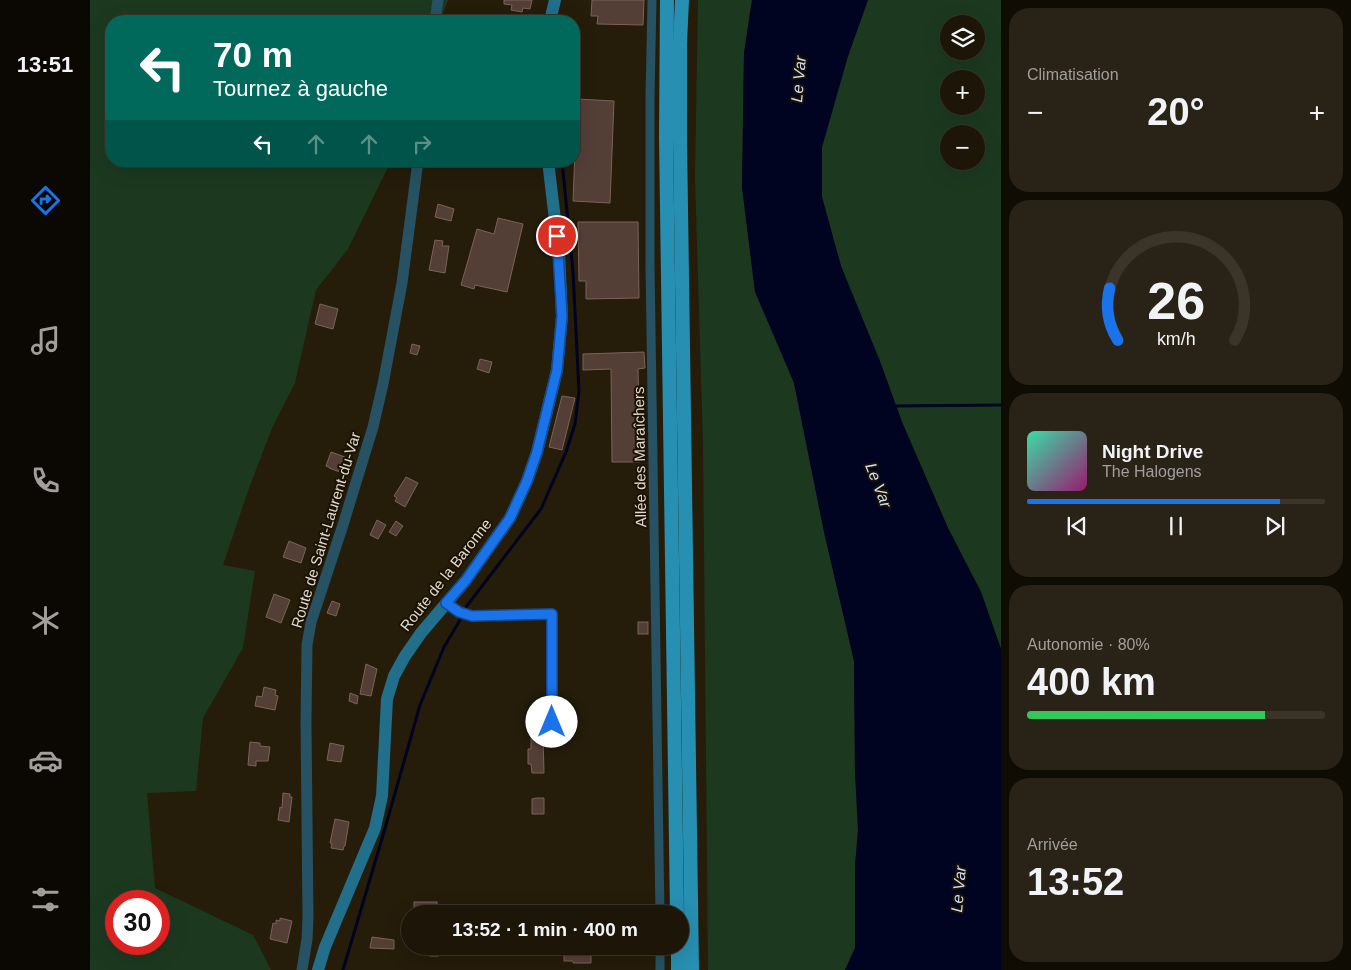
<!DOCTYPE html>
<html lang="fr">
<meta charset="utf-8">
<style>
:root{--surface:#1c1508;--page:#292216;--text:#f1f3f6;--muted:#a09f9c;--line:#3a3429;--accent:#1a73e8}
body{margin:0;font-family:Arial,sans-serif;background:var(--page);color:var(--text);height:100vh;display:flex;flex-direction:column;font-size:19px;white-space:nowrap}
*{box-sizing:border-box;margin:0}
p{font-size:16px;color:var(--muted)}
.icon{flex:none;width:28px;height:28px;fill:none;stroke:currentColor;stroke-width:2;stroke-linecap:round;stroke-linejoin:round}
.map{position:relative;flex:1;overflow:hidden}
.side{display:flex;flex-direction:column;gap:8px;padding:8px;background:#0f0c04;width:350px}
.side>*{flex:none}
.banner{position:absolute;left:15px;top:15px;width:475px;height:152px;border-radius:20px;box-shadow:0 5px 20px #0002,0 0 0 1px var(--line);background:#00695c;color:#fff;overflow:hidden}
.buttons{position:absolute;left:850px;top:15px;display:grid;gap:10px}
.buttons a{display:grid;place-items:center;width:45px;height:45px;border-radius:50%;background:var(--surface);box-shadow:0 5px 20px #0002,0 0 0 1px var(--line);font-size:25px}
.speed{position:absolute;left:15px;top:890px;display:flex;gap:10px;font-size:25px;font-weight:700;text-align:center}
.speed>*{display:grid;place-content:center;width:65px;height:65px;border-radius:50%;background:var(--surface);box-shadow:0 5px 20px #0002,0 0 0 1px var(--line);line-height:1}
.speed .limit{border:8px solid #d22;background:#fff;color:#111}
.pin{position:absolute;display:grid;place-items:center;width:42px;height:42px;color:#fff;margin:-21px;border:2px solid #fff;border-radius:50%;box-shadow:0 1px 5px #0007}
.me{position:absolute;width:55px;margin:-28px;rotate:0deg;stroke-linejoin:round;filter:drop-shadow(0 0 4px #0008)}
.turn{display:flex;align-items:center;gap:18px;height:105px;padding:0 25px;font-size:22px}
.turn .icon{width:65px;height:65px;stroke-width:2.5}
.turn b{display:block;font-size:35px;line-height:42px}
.lanes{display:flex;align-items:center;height:48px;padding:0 25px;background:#0003;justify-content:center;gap:25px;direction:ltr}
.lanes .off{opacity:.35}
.big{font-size:38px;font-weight:800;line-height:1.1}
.side .widget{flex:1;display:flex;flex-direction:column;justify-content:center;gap:8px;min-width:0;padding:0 18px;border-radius:20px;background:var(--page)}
.side .dial{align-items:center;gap:0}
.dial svg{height:130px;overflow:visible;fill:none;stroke:var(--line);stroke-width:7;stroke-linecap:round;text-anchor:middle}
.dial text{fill:var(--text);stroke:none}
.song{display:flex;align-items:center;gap:15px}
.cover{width:60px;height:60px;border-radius:8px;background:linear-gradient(135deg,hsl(160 70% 55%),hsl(320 70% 35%))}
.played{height:5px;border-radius:2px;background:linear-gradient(90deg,var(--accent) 85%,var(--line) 85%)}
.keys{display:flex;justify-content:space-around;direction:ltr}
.heat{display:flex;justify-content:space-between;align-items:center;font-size:28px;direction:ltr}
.charge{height:8px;border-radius:4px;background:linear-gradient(90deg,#34c759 80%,var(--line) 0)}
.trip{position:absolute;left:311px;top:905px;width:288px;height:50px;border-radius:25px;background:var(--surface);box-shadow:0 5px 20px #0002,0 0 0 1px var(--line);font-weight:800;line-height:50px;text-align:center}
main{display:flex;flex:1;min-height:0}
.menu{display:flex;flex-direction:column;width:90px;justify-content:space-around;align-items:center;background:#0b0803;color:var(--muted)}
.menu .icon{width:35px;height:35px}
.menu .on{color:var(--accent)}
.menu b{font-size:22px;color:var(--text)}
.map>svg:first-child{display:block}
.green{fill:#1c3920;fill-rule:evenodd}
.water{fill:#000420}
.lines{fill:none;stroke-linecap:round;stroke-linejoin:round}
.stream{stroke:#000420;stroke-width:3}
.building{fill:#543f37;stroke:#7a635a}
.minor{stroke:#265263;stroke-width:9}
.tertiary{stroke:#265263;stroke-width:11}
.secondary{stroke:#216f8b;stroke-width:12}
.trunk{stroke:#278fb2;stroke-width:14}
.route-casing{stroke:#114b97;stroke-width:12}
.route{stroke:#1a73e8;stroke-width:9}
.labels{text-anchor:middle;stroke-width:4;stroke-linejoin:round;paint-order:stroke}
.street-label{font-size:15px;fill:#e0dacf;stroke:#1b1203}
.water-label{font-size:16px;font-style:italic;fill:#cfddf7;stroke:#1b1203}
</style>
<main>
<nav class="menu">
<b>13:51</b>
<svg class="icon on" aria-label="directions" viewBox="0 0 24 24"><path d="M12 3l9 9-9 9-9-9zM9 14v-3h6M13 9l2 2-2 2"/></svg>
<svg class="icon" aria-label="music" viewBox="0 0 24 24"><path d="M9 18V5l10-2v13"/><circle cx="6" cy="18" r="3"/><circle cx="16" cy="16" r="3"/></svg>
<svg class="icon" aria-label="phone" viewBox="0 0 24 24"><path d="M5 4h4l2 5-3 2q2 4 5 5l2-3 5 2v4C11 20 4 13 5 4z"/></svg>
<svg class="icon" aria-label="climate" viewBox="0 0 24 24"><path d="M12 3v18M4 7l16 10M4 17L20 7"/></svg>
<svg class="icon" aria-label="car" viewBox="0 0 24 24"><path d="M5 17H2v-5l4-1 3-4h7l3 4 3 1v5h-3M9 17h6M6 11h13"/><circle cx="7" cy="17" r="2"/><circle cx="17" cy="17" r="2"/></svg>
<svg class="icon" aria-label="filters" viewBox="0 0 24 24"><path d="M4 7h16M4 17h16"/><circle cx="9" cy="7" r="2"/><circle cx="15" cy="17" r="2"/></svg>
</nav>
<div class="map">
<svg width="911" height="970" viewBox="0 0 911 970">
<rect width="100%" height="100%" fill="#251c0a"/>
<!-- green -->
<g class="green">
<path d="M0,0H358L350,21H21V161H301L258,249L226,290L205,383L182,428L158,491L133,565L165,571L153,648L113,718L106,791L57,793L65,888L163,935L181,970H0ZM26,901H69V944H26Z"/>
<path d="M608,0H662L654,53L652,187L665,291L704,383L734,532L764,661L765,772L768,830L765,866V948L755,970H618L613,442L605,178Z"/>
<path d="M778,0H911V649L891,592L858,528L812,422L751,266L732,197V147L758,56ZM859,24H886V51H859ZM859,79H886V106H859ZM859,134H886V161H859Z"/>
</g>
<!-- water -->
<path class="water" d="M662,0H778L758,56L732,147V197L751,266L790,361L812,422L858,528L891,592L911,649V970H755L765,948V866L768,830L765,772L764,661L734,532L704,383L665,292L652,187L654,53Z"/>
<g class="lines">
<!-- stream -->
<g class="stream">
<path d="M804,406L911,405"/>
<path d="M376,607L451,509L476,452L485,424L489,391L483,272L472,161"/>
<path d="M253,970L294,832L330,705L354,647L370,620"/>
</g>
</g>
<!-- building -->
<g class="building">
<path d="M414,0H442L440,9L433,8L432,12L421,10L422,5L414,4Z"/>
<path d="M502,0H554L553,25L507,24L508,16H501Z"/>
<path d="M487,99L524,101L520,203L483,201Z"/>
<path d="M348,204L364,209L361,221L345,217Z"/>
<path d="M408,218L433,224L417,292L385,285L384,289L371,285L387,229L404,234Z"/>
<path d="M488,222H548L549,298L496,299V281H489Z"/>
<path d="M345,240L353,241L352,246H359L355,273L339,270Z"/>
<path d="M230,304L248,309L243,329L225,324Z"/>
<path d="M322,344L330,346L327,355L320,353Z"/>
<path d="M554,352L555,368L548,369L550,462H522L521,369L493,370V354Z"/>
<path d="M390,359L402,362L399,373L387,369Z"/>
<path d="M472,396L485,398L472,450L459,447Z"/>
<path d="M241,452L255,457L250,472L239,468V467L236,466Z"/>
<path d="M316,477L328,483L315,507L305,501L307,498L304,496Z"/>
<path d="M287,520L296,525L288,539L280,535Z"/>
<path d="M306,521L313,526L306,536L299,532Z"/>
<path d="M199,541L216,548L211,563L193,557Z"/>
<path d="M184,594L200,600L191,623L176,617Z"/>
<path d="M242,601L250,604L246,616L237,613Z"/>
<rect x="548" y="622" width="10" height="12"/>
<path d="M276,664L287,669L281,696L270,694Z"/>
<path d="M174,687L186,690L185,695L188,696L185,710L165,706L167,696L172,697Z"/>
<path d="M260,693L268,696L267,704L259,701Z"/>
<path d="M441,735H453L454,773H442L441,764H438V749H441Z"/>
<path d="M160,742L170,743V746L180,747L178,761H166V766L158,765Z"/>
<path d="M240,743L254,746L251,762L237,760Z"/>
<path d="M193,793L200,794V797H202L199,822L188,820L190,807L192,808Z"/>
<path d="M446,798H454V814H442V799Z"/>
<path d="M245,819L259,822L255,846H254L253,850L241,848L242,844L240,843Z"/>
<rect x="324" y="902" width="23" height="12"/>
<path d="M190,918L202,921L197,943L180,939L183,923L186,924V920L190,921Z"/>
<path d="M282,937L304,940V949L280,948Z"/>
<rect x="340" y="946" width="8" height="10"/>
<path d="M474,946L501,948V963H483V961H474Z"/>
</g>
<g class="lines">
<!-- minor -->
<g class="minor">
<path d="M562,0L560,97V265L570,914"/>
<path d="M356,603L369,612L382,616L462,614V722"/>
<path d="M570,970V946"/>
</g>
<!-- tertiary -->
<g class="tertiary">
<path d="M345,21L348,0"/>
<path d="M212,970L217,939L218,917L216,722L217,645L221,622L252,528L283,427L293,384L312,283L328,161"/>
</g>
<!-- secondary -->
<g class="secondary">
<path d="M460,21L465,0"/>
<path d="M228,970L235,947L285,828L292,796L297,699L304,676L315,656L331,633L376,580L420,518L437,481L447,452L467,370L472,316L469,253L458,161"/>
</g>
<!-- trunk -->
<g class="trunk">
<path d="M577,0L576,137L587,914"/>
<path d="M592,0L590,43V139L602,970"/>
<path d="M588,946V970"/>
</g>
</g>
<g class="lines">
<defs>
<path id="route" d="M462,722V614L382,616L369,612L356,603L376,580L420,518L437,481L447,452L467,370L472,316L467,236"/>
</defs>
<!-- route casing -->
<use href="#route" class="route-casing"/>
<!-- route -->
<use href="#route" class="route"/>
</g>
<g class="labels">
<!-- street labels -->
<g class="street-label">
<text transform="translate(550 457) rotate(-91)" y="5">Allée des Maraîchers</text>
<text transform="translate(236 530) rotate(-73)" y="5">Route de Saint-Laurent-du-Var</text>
<text transform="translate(356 575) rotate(-52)" y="5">Route de la Baronne</text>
</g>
<!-- water labels -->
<g class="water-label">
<text transform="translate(708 79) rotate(-85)" y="6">Le Var</text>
<text transform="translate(789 485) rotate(69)" y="6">Le Var</text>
<text transform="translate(868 889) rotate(-85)" y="6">Le Var</text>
</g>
</g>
</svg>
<div class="buttons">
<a><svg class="icon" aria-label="layers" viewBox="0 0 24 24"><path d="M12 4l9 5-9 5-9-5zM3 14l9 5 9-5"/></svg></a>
<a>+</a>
<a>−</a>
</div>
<div class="speed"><div class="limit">30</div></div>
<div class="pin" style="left:467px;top:236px;background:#d93025"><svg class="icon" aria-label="arrive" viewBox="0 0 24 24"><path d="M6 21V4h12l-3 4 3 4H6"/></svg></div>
<svg class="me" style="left:462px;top:722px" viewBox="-20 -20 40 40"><circle r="19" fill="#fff"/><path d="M0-13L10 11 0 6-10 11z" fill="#1a73e8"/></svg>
<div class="trip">13:52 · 1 min · 400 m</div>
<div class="banner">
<div class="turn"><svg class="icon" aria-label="left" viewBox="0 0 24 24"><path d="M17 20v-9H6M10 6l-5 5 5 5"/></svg><div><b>70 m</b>Tournez à gauche</div></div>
<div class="lanes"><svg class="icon" aria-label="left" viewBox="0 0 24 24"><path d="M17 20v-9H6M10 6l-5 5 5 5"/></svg><svg class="icon off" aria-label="ahead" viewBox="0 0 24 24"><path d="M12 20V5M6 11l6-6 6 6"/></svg><svg class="icon off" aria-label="ahead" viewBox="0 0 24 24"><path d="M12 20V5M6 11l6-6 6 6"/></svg><svg class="icon off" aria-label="right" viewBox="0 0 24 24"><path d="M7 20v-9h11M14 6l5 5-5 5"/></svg></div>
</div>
</div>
<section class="side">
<div class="widget"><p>Climatisation</p>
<div class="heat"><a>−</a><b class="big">20°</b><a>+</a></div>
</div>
<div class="widget dial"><svg viewBox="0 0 100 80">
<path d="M14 69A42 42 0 1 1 86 69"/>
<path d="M14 69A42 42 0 0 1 9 37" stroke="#1a73e8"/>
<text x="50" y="56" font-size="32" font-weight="700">26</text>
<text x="50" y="72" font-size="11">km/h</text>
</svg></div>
<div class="widget">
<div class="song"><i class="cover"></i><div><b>Night Drive</b><p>The Halogens</p></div></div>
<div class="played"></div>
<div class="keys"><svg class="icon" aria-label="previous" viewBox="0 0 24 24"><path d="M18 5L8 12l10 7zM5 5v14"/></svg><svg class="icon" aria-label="pause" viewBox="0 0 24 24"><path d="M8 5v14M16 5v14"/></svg><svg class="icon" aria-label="next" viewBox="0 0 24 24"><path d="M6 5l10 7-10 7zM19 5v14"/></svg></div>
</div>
<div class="widget"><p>Autonomie · 80%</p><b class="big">400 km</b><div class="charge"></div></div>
<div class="widget"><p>Arrivée</p><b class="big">13:52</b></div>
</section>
</main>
